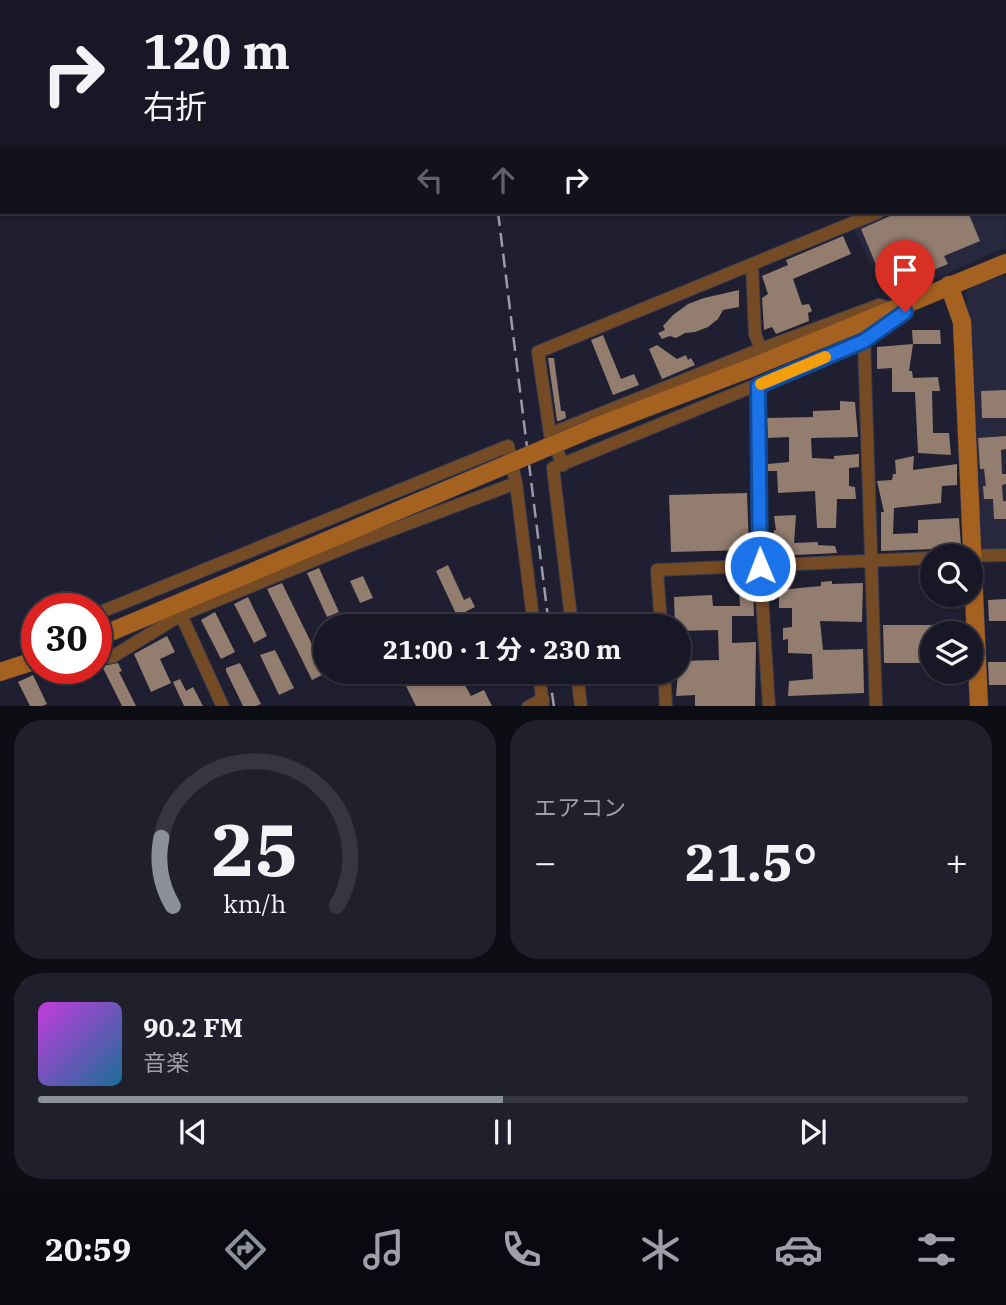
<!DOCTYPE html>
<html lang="ja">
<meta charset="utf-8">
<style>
:root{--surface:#171725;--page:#20202d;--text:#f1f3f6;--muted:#9e9fa7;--line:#363642;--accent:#8c9099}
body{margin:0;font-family:"IBM Plex Serif","Noto Sans JP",serif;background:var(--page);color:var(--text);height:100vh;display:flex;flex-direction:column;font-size:26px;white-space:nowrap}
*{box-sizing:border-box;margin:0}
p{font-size:23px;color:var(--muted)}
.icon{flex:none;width:38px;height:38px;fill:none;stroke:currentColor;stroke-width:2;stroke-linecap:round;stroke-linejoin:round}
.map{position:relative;height:706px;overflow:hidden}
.drawer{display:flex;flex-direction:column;gap:14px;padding:14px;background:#0d0d14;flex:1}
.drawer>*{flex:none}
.guide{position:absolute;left:0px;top:0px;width:1006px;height:214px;box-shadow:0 2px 5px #0004,0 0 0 2px var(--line);background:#171725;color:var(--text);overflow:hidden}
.fabs{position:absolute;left:920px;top:544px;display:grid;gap:14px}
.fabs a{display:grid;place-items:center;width:63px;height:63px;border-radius:50%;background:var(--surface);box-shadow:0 2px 5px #0004,0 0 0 2px var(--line);font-size:35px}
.speed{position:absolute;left:21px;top:593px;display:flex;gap:14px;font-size:35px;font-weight:700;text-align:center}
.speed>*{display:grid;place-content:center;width:91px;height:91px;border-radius:50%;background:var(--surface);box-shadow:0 2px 5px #0004,0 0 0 2px var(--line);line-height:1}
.speed .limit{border:10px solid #d22;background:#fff;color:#111}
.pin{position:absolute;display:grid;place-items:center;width:60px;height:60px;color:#fff;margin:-72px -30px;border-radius:50% 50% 50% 0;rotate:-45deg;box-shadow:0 0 7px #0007}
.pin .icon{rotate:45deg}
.me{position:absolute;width:77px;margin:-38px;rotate:359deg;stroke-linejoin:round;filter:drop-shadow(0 0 5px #0008)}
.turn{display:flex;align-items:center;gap:24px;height:147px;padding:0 28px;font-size:32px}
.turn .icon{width:91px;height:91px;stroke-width:2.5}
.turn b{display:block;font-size:49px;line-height:60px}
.lanes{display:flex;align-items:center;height:66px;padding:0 28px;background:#0003;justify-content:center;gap:35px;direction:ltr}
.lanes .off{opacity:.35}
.big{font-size:52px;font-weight:700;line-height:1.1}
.drawer .tile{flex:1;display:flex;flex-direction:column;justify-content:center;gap:10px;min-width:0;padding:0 24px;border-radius:28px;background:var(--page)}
.drawer .dial{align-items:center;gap:0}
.dial svg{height:182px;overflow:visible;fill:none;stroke:var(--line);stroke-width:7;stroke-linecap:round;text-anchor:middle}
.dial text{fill:var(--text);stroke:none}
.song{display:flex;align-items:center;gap:21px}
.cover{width:84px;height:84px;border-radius:10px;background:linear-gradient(135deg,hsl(290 70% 55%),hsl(200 70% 35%))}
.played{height:7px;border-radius:4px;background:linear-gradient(90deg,var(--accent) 50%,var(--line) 50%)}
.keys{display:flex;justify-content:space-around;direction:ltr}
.heat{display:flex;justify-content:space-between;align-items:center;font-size:38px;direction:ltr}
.drawer .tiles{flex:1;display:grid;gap:14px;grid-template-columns:1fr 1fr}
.tile:last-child{grid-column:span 2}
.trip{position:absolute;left:313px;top:614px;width:378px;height:70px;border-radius:35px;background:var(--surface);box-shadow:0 2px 5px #0004,0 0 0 2px var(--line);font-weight:700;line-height:70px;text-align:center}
.dock{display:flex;height:112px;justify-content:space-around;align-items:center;background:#09090f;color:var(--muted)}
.dock .icon{width:49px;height:49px}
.dock .current{color:var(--accent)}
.dock b{font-size:32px;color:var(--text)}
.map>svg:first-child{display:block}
.built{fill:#27273e}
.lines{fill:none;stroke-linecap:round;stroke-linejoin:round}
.stream{stroke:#40416d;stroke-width:2.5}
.building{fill:#937d6f}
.street-casing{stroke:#3c3c4d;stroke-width:14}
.secondary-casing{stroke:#3c3c4d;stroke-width:19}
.street{stroke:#754b26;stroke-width:12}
.secondary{stroke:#a4611f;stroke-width:18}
.rail{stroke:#9b9caa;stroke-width:2.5;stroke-dasharray:14 7;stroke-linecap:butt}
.secondary-bridge-casing{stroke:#3c3c4d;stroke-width:19;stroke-linecap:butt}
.secondary-bridge{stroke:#a4611f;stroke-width:18}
.route-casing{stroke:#114b97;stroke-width:18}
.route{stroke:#1a73e8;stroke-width:12}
.slow{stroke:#f59e0b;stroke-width:12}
</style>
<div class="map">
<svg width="1006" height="707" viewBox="0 0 1006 707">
<rect width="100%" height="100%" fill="#1f1f31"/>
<!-- built -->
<g class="built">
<path d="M1004,166L1006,247L888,300L854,229L895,212H1004Z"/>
<path d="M1006,275V548H981L966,287Z"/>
</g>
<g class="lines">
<!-- stream -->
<path class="stream" d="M992,0L993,2"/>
</g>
<!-- building -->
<g class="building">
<path d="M899,212H968L980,241L944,256L948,264L919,276L917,270L884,284L861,229Z"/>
<path d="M843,236L851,254L793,279L802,305L809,304L812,311L808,313L809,321L776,334L772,327L764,330L762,298L768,294L762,276L788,265L786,260Z"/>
<path d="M739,290V307L723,310L718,319L708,327L695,332L685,333L676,338L670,336L662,339L658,333L665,330L663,326L673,315L688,304L704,298Z"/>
<path d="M912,330H940L941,344H913Z"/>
<path d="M603,335L621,379L634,374L639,385L613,395L591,340Z"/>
<path d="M913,344L909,371H912L913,378L938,377L940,391H932L933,433H949L951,455L918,453L915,392H892V368L877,369V347Z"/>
<path d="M657,345L677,359L686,355L688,360L691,358L695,365L662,379L649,349Z"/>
<path d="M548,358H554L561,411H565L566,418L559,421H557Z"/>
<path d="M1006,390V418H982L981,391Z"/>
<path d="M840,401L855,402L858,437L811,438L812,458L834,459V456L859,454V467L849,468V486L855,487L856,499H837L836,528H817L815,491L778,493L777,471H768V464L789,462V437L768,438L767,418L813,417V411L840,410Z"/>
<path d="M1006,436V449L1001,450L1002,474H1006V484L1002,485L1003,501H1006V519H994L993,499H984L983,486H986L984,469H980L978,438Z"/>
<path d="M914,456L913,470L957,464V485L942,486L941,503L894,508L893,534L918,533V520L959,518L961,547L953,553L933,549L881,551V512H884L877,481L892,480L893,474H896L895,460Z"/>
<path d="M747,493L749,550L671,552L669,495Z"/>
<path d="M796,515L794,543L818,542V545L835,546L837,553L775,556L774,530H776L774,516Z"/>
<path d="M448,565L464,600L470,597L475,607L457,616L436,571Z"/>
<path d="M319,568L339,612L327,617L307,573Z"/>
<path d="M363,576L373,598L360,603L350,581Z"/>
<path d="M832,581V584L863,583L862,622L820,621L823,650L863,649L864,693L788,696L789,681L813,679L812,654L788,653V639L783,640V628L792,627V608H779V590L821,586V582Z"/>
<path d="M282,583L326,673L312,680L267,589Z"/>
<path d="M739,587H753L754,616H732V643L756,642L755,706H695V695L676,696L679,661L719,660L718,630L679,631V626H675L674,597L712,595L713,606H740Z"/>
<path d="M248,597L267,636L254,643L234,604Z"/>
<path d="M1006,599V621H989L988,600Z"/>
<path d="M215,612L235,652L221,659L201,620Z"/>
<path d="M883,625H952L954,634H933V663H884Z"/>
<path d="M167,636L175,652L160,659L171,683L151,692L134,654Z"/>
<path d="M275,650L294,688L279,695L260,655Z"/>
<path d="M988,662H1006V685H989Z"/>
<path d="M118,663L122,671L119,672L136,706H122L102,666Z"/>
<path d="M240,663L261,704L256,706H243L226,671V668Z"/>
<path d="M408,672H473L461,678L471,696L484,690L492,706H416L401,676Z"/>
<path d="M33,675L47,704L42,706H30L18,682Z"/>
<path d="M180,679L186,691L193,687L203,706H184L173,682Z"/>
</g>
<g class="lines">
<defs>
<g id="street">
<path d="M983,0L984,2"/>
<path d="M1002,0V2"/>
<path d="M1004,18L1006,28"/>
<path d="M1004,72H1006"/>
<path d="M1004,124L1006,127"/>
<path d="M1004,160L1006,159"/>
<path d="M752,265L755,334L761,349"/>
<path d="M758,386L760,566L769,707"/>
<path d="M550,434L761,349L879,305L894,310"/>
<path d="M563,465L550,434L538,352L879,212"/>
<path d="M961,556L1006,555"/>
<path d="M96,614L508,446L516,483L534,626"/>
<path d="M181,615L223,707"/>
<path d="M572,626L553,468L864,341"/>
<path d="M661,626L657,570L933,558"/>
<path d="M96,654L103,658L112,657L181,615L349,546L516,483"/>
<path d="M539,672L543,707"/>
<path d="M577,672L581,707"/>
<path d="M664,672L666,707"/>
<path d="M528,707L543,699"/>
<path d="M876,707L864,341L908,309"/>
</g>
<g id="secondary">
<path d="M949,285L962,322L979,707"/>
<path d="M593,428L753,367L1006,263"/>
<path d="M96,638L501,467"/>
<path d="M0,672L37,660"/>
</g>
</defs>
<!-- street casing -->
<use href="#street" class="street-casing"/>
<!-- secondary casing -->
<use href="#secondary" class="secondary-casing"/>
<!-- street -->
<use href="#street" class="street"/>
<!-- secondary -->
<use href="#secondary" class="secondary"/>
<!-- rail -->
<g class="rail">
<path d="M465,0L466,2"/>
<path d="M498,212L549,626"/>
<path d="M549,672L554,707"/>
</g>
<defs>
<path id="secondary-bridge" d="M501,467L593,428"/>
</defs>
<!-- secondary-bridge casing -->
<use href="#secondary-bridge" class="secondary-bridge-casing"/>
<!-- secondary-bridge -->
<use href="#secondary-bridge" class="secondary-bridge"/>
</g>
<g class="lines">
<defs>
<path id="route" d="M760,566L758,386L864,341L905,312"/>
</defs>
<!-- route casing -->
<use href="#route" class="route-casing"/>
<!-- route -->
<use href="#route" class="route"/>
<!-- slow -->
<path class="slow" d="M761,384L825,357"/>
</g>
</svg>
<div class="fabs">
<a><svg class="icon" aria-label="search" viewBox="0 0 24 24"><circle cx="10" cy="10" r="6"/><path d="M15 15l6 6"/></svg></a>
<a><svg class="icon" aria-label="layers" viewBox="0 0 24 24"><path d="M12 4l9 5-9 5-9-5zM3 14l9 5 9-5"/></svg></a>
</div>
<div class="speed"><div class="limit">30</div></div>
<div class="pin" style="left:905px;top:312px;background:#d93025"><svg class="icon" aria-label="arrive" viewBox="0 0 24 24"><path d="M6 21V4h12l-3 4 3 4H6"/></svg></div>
<svg class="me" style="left:760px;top:566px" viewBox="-20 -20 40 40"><circle r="17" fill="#1a73e8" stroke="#fff" stroke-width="3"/><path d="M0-11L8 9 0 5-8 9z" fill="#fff"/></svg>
<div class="trip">21:00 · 1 分 · 230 m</div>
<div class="guide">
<div class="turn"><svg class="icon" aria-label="right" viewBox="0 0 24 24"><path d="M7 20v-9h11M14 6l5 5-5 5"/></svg><div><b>120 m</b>右折</div></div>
<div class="lanes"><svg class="icon off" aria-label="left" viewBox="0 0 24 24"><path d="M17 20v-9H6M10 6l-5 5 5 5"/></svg><svg class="icon off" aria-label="ahead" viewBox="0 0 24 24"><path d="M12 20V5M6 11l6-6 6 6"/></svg><svg class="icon" aria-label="right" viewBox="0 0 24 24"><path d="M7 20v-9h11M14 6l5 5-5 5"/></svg></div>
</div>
</div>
<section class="drawer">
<div class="tiles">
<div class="tile dial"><svg viewBox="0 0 100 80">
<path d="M14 69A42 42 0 1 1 86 69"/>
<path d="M14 69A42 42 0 0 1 9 39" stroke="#8c9099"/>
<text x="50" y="56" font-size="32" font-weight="700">25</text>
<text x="50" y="72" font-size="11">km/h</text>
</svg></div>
<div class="tile"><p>エアコン</p>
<div class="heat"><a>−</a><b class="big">21.5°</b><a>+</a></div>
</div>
<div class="tile">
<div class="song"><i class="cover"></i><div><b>90.2 FM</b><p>音楽</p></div></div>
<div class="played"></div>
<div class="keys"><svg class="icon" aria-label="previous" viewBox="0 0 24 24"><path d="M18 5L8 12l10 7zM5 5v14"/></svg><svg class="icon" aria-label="pause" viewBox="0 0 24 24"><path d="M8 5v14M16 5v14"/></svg><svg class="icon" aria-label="next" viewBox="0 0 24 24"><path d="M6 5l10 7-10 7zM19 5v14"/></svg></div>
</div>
</div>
</section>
<nav class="dock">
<b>20:59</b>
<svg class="icon current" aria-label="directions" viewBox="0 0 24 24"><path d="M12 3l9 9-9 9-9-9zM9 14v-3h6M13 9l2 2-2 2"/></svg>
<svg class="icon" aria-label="music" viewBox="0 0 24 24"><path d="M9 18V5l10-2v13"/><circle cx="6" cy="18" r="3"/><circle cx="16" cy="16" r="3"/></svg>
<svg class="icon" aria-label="phone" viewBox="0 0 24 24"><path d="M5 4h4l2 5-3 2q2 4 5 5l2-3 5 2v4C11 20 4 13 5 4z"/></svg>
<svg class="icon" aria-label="climate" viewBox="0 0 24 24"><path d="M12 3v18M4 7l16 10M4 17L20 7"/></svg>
<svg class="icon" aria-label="car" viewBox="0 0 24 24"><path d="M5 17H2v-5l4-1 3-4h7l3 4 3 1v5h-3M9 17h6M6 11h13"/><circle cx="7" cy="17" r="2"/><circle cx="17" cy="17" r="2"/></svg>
<svg class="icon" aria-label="filters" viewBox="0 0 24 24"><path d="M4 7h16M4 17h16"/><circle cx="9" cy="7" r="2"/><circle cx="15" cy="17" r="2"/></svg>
</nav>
